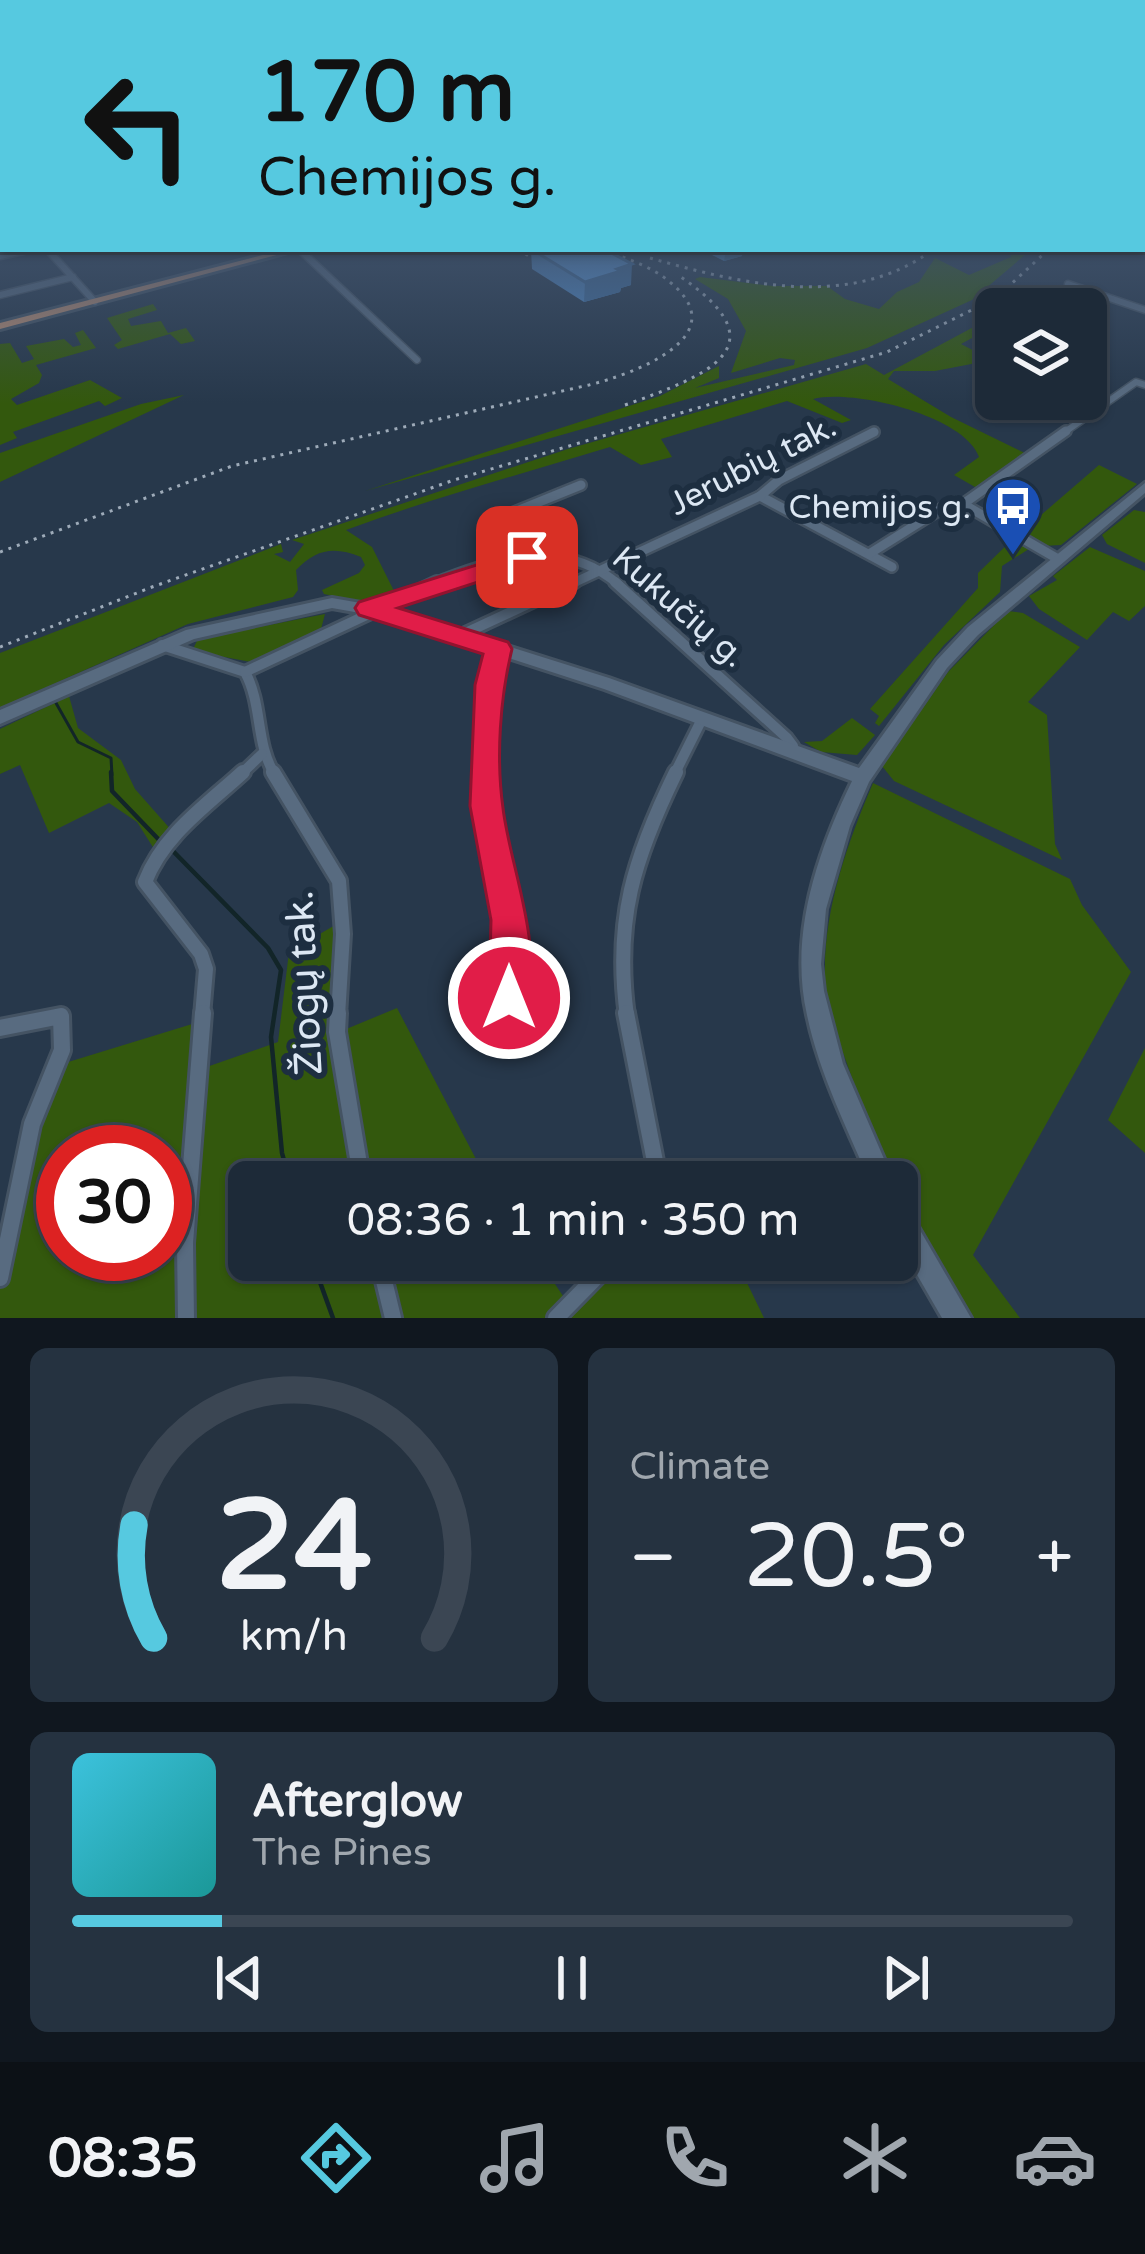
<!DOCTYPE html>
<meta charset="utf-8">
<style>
:root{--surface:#1d2a38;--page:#253240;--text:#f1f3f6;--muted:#a0a7ae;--line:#3b4653;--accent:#56c9e0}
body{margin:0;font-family:"Varela Round",sans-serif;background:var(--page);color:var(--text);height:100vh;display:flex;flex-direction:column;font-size:45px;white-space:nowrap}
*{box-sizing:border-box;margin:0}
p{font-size:39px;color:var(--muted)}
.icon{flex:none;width:66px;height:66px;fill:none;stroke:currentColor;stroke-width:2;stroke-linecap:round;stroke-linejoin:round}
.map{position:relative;height:1318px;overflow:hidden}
.details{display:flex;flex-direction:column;gap:30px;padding:30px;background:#10171f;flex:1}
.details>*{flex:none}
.banner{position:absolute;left:0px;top:0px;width:1146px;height:252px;box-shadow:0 3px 9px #0004,0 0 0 3px var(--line);background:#56c9e0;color:#111;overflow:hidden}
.tools{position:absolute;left:975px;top:288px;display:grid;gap:24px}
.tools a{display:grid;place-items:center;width:132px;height:132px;border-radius:18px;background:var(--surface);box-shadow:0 3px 9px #0004,0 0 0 3px var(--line);font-size:60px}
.speed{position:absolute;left:36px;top:1125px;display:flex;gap:24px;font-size:60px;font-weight:700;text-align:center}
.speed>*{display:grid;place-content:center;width:156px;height:156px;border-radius:50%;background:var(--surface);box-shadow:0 3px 9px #0004,0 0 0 3px var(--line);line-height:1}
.speed .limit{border:18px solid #d22;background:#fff;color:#111}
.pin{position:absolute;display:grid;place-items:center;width:102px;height:102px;color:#fff;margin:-51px;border-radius:24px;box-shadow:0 6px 18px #0006}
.me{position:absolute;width:132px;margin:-66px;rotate:0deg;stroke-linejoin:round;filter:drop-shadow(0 0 9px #0008)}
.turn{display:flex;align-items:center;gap:42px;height:252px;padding:0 60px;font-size:54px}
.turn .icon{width:156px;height:156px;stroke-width:2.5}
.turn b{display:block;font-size:84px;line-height:102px}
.big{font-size:90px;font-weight:600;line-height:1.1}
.details .widget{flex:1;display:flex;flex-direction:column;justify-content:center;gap:18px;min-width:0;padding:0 42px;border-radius:18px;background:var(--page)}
.details .dial{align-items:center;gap:0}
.dial svg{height:312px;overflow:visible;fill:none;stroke:var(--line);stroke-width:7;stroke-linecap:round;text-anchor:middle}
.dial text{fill:var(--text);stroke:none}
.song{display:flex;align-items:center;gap:36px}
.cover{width:144px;height:144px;border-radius:18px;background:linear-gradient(135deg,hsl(190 70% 55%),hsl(180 70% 35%))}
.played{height:12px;border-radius:6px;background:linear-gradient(90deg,var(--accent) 15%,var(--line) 15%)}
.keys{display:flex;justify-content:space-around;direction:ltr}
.heat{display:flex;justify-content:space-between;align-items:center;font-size:66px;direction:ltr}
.details .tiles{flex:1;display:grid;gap:30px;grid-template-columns:1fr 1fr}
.widget:last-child{grid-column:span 2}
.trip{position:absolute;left:228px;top:1161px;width:690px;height:120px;border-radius:18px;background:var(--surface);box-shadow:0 3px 9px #0004,0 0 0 3px var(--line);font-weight:600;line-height:120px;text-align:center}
.dock{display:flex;height:192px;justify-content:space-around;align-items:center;background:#0c1116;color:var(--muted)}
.dock .icon{width:84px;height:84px}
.dock .active{color:var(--accent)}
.dock b{font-size:54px;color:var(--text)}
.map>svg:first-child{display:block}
.green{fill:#33580d;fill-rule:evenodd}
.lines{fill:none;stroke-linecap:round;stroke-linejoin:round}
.stream-far1{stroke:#122528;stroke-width:3}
.stream{stroke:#122528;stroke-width:4.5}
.street-far4-casing{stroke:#445363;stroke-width:9}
.street-far3-casing{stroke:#445363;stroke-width:14}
.street-far2-casing{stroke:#445363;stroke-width:16}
.street-far1-casing{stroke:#445363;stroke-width:20}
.street-casing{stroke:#445363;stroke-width:22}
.secondary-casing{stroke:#445363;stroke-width:6}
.primary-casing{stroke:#445363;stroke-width:6}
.street-far4{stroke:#586b80;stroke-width:6}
.street-far3{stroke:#586b80;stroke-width:9}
.street-far2{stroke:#586b80;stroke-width:10}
.street-far1{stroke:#586b80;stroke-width:14}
.street{stroke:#586b80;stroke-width:16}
.secondary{fill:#586b80;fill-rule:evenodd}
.primary{fill:#b48a71;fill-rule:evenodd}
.rail{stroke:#9eabb9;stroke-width:3;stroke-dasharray:3 6;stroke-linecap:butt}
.wall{fill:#508bca}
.shaded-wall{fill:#4171a4}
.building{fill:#5da2eb;stroke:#4171a4;stroke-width:3}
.route{fill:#e11d48;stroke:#92132f;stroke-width:3}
.labels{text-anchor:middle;stroke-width:12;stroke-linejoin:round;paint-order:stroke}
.street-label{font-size:33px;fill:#dce7f3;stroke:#1d2e40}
.poi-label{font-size:33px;fill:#dce7f3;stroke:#1d2e40;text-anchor:end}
.near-street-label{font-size:39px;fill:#dce7f3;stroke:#1d2e40}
</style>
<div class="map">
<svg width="1145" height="1318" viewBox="0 0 1145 1318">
<rect width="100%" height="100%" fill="#27384b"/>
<!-- green -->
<g class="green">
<path d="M1010,249H1032L972,300L867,348L365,491L660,396L719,366V378L695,388L794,365L795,360L780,358L731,373L746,331L728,299L695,279L700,277L773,286H827L845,299L879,309L897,292L919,282L935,258L969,275L1011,257Z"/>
<path d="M153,304L157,310L128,319L131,326L161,321L168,333L186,328L195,341L181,344L170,334L118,349L114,345L122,340L107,318Z"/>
<path d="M996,315V325L961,344L992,360L935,371H894L888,379L951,417L1031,456L982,491L954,475L979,457C964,415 852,389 813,399L851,420L842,423L787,401L661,439L672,457L641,465L610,447C522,474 432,498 346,530L372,547L396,595L373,604L324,594L322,590L359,573L365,565L361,557C334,546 316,549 296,570L298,590L293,597L188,624L0,708V653L21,645L281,544L283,552L274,554L290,562L304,544L292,540L568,449L866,364L884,375Z"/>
<path d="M83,330L96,348L36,365L42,375L39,383L11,399L17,405L90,380L122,398L105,406L99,401L13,432L17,438L0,445V344L10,343L22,363L34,359L26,346L64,339L73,347L81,345L75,333Z"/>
<path d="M184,395L0,482V453L141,404Z"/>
<path d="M1099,465L1137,484L1061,545L1042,546L1019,534Z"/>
<path d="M1134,510L1145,512V563L1107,544L1102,535Z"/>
<path d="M1015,537L1032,547L1002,566L1000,592L944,645L879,726L875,723L879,716L870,709L978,588V573Z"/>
<path d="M1090,547L1145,571V606L1129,621L1113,612L1087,640L1039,609L1029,596L1057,580L1053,576Z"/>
<path d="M1008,611L1023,613L1080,647L1028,702L1047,715L1055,844L1062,860L894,781L882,766L948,672Z"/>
<path d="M325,614L321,629L251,662L192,651L198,639Z"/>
<path d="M69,696L78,728L121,760L135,789L173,832L156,852L137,822L109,803L49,833L20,765L0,774V729Z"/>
<path d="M852,718L875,735L857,755L821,752L804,742L822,741Z"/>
<path d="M873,783L1070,879L1082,905L1131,972L973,1255L1020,1318H974C921,1239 883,1163 851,1075C840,1043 826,1012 825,978C823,911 847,844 873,783Z"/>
<path d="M342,921L339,1032L397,1008L488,1182H249V1260H539L569,1305L614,1260H736L764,1318H0V1230L11,1226L32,1124L65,1063L202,1021L198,1070L278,1042L289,952ZM63,1152H165V1254H63Z"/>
<path d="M1145,1048V1153L1108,1120Z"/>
</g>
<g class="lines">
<!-- stream-far1 -->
<path class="stream-far1" d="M56,703L78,742L111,758L112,775"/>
<!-- stream -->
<g class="stream">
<path d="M111,772L112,791L163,844"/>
<path d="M171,849L268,948L281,970L271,1037L282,1153L290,1182"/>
<path d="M312,1260L333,1318"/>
</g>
<defs>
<g id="street-far4">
<path d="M47,249L95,302"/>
<path d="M299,249L417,360"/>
<path d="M0,256L33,249"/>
<path d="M1068,284L1145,310"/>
<path d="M0,295L73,277"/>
<path d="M870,434L874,432"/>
<path d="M1062,434L1136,382L1145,385"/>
</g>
<g id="street-far3">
<path d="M760,496L892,567"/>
<path d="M963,504L1058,559"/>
<path d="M869,554L952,502L963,504L1066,431"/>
<path d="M528,557L512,513L581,485"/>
<path d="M430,585C493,560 563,535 619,585"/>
<path d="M569,585L760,496L779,480L874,432"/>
</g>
<g id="street-far2">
<path d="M615,582L787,738L793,746L790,752"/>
<path d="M459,636L575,582"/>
<path d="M162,645L245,672C263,705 255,743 275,775"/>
<path d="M245,672L437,582"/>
<path d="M240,775L262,754"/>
<path d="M487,775L489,684L498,649"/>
<path d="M674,775L701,721"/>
</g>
<g id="street-far1">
<path d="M273,772L339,881L343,934L338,1016"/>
<path d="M487,772L486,806L509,920V1016"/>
<path d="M202,1016L206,969L201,954L145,882C163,835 207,805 243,772"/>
<path d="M627,1016C614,920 634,858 676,772"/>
</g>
<g id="street">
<path d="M338,1013L337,1032L362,1182"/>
<path d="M509,1013V1036"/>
<path d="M626,1013L659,1182"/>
<path d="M0,1028L61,1016L62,1050L32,1124L0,1278"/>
<path d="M379,1260L393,1318"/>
<path d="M186,1318L185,1243L203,1013"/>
<path d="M556,1318L613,1260"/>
</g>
<g id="secondary">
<path d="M1145,483V493L978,635L947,668L869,782L850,826L826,909L821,964L824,991L843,1064L894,1182H870C847,1128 819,1073 807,1015C789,935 817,853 852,781L604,689L383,617L332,608L194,639L0,724V710L186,630L332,598L384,607L609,678L859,768L937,660L968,627Z"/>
<path d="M897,1202L906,1206L971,1318H942L897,1240Z"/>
</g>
<path id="primary" d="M286,249H299L0,329V323Z"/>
</defs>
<!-- street-far4 casing -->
<use href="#street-far4" class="street-far4-casing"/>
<!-- street-far3 casing -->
<use href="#street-far3" class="street-far3-casing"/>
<!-- street-far2 casing -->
<use href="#street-far2" class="street-far2-casing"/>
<!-- street-far1 casing -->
<use href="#street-far1" class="street-far1-casing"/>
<!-- street casing -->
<use href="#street" class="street-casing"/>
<!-- secondary casing -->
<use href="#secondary" class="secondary-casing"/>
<!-- primary casing -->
<use href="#primary" class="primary-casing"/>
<!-- street-far4 -->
<use href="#street-far4" class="street-far4"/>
<!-- street-far3 -->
<use href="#street-far3" class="street-far3"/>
<!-- street-far2 -->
<use href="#street-far2" class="street-far2"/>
<!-- street-far1 -->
<use href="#street-far1" class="street-far1"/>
<!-- street -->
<use href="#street" class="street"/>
<!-- secondary -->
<use href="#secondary" class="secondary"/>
<!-- primary -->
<use href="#primary" class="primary"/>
<!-- rail -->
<g class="rail">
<path d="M518,249L544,266"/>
<path d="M650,258C742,284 851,311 934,249"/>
<path d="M625,405C706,376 785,347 678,275"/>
<path d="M0,552L232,466L589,385C629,375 737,338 671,283C652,266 626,259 603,249"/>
<path d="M0,647L152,587L454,480L887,352L996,298L1049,249"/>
</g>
</g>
<!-- wall -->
<g class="wall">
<path d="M531,249L631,285L621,288L620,292L584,302L532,269Z"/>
<path d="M700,249H743L742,256L724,261Z"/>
</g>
<!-- shaded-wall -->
<g class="shaded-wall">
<path d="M726,249H743L742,256L724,261Z"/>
<path d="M632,264L631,285L621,288L620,292L584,302L585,282Z"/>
</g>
<!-- building -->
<path class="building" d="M531,249H604L632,264L617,269L621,271L585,282Z"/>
<!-- sky -->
<linearGradient id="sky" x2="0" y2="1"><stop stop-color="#151f29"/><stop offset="0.54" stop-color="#41536c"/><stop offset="1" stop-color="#41536c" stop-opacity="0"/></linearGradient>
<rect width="1145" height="403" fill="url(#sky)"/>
<!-- route -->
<path class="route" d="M527,549L536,551V563L398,608L508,642L512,649C500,698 496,758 503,808C510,868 547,952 523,1011L509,1017L495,1011L489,998L491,920L470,806L475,685L483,654L359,615L355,608L359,602Z"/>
<!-- icons -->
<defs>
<symbol id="bus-pin" viewBox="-11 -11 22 30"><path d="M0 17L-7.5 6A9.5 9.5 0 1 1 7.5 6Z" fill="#1a4fb4" stroke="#1d2e40"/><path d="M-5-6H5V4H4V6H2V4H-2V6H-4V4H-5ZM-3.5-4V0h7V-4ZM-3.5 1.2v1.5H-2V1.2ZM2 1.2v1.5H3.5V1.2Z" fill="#fff"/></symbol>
</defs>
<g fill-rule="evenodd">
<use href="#bus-pin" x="980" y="473" width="66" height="90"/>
</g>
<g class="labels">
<!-- street labels -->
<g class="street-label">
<text transform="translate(752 464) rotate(-27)" y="12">Jerubių tak.</text>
<text transform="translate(680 606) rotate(41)" y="12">Kukučių g.</text>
</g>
<!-- poi labels -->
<g class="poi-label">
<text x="971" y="518">Chemijos g.</text>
</g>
<!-- near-street labels -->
<g class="near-street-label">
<text transform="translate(303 983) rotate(-93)" y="14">Žiogų tak.</text>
</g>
</g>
</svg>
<div class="tools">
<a><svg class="icon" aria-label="layers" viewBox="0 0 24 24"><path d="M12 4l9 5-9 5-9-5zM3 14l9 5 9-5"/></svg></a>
</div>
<div class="speed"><div class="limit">30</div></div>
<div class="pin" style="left:527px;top:557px;background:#d93025"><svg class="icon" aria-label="arrive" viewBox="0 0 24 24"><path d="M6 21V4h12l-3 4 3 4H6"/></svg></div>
<svg class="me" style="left:509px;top:998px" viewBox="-20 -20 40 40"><circle r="17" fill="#e11d48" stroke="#fff" stroke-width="3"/><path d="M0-11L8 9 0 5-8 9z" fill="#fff"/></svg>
<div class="trip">08:36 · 1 min · 350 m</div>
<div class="banner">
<div class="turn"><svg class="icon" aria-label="left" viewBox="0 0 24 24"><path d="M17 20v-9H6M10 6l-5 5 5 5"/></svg><div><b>170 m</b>Chemijos g.</div></div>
</div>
</div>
<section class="details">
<div class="tiles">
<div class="widget dial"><svg viewBox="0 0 100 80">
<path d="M14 69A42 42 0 1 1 86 69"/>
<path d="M14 69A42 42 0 0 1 9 40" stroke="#56c9e0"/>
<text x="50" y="56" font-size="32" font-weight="700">24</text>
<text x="50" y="72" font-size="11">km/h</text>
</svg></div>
<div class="widget"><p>Climate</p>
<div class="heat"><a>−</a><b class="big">20.5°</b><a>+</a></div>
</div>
<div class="widget">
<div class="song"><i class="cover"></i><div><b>Afterglow</b><p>The Pines</p></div></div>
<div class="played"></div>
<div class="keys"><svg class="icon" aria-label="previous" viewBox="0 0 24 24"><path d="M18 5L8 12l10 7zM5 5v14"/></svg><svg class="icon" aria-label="pause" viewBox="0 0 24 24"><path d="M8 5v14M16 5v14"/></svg><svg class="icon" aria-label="next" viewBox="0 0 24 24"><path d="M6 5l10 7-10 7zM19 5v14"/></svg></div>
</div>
</div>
</section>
<nav class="dock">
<b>08:35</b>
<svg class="icon active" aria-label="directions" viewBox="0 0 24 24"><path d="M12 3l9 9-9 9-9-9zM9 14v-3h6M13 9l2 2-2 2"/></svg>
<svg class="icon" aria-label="music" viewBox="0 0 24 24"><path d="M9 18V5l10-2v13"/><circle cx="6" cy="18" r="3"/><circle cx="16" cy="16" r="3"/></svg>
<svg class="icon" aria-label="phone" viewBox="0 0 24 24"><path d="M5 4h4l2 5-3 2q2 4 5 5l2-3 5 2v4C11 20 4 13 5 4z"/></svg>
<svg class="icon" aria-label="climate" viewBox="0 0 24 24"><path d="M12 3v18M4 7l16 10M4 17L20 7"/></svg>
<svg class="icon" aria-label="car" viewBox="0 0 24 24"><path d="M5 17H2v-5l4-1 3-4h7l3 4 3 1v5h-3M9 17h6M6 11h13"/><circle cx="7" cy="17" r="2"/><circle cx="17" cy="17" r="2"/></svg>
</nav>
